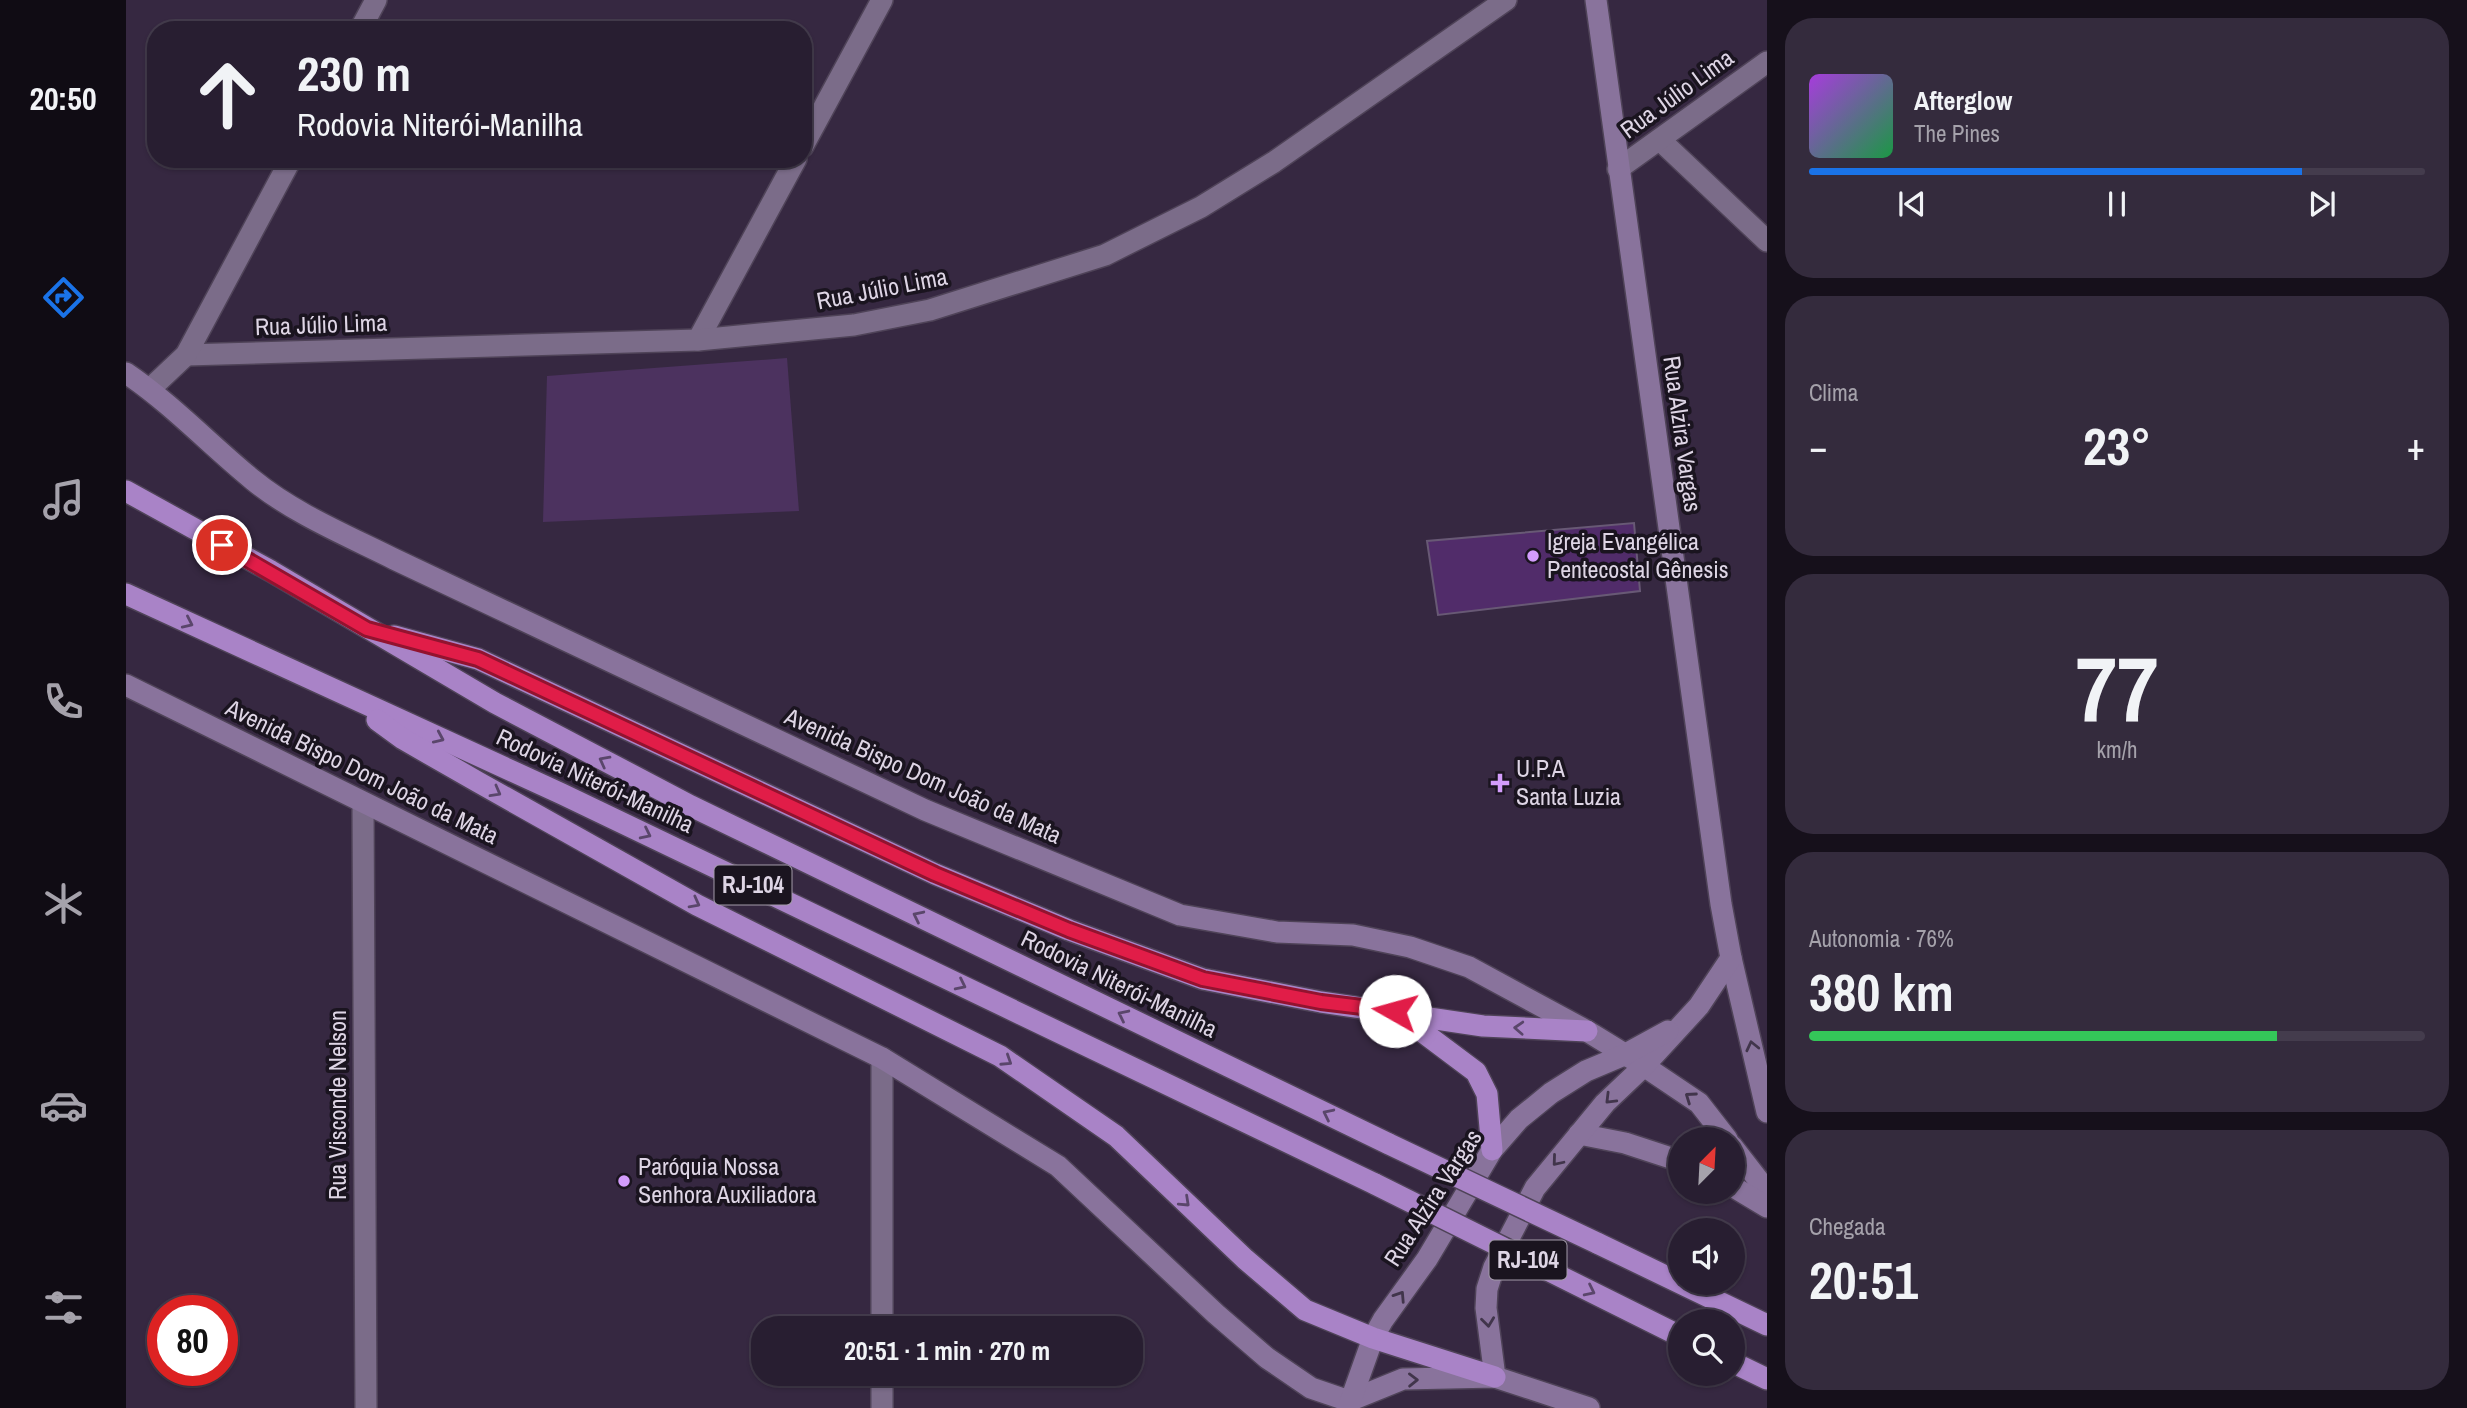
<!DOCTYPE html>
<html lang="pt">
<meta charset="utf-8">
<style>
:root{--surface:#281e31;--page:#342b3d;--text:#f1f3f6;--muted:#a5a2ab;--line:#443c4d;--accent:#1a73e8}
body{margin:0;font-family:"Archivo Narrow",sans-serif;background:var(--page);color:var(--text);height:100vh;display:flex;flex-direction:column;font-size:26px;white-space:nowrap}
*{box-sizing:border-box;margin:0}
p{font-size:23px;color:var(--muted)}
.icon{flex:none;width:38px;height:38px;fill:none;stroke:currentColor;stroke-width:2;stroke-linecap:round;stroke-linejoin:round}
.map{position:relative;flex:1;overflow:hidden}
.side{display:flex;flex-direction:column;gap:18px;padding:18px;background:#16101b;width:700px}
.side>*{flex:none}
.guide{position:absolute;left:21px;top:21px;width:665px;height:147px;border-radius:28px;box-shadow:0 2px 5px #0004,0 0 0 2px var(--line);background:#281e31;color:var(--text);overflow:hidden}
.needle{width:46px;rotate:24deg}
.buttons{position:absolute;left:1542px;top:1127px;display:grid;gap:14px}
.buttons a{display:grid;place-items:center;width:77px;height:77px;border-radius:50%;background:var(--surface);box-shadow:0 2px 5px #0004,0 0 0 2px var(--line);font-size:35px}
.speed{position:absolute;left:21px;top:1295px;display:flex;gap:14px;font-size:35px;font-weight:700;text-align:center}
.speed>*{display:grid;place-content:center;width:91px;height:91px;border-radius:50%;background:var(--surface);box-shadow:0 2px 5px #0004,0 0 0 2px var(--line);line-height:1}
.speed .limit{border:10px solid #d22;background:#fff;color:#111}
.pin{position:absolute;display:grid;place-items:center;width:60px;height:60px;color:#fff;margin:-30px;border:4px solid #fff;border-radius:50%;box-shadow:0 2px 7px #0007}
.me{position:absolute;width:77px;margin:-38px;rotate:277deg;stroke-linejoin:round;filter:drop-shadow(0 0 5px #0008)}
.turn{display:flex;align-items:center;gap:24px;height:147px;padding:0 35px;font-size:32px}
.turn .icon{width:91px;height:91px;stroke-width:2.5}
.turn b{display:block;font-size:49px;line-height:60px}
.big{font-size:52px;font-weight:700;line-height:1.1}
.side .card{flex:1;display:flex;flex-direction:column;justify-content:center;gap:10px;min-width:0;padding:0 24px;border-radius:28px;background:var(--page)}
.side .dial{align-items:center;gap:0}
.dial b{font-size:91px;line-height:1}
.song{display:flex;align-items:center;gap:21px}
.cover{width:84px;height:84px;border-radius:10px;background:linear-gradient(135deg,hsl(280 70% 55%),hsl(140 70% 35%))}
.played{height:7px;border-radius:4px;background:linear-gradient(90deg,var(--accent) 80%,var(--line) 80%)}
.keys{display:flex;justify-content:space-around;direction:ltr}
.heat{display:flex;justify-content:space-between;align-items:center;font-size:38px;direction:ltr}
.charge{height:10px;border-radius:5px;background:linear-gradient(90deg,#34c759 76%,var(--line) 0)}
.trip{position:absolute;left:625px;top:1316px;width:392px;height:70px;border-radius:28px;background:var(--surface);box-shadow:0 2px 5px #0004,0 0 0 2px var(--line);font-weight:700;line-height:70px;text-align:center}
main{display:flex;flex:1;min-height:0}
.tabs{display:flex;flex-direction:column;width:126px;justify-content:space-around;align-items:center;background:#100c14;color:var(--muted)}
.tabs .icon{width:49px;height:49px}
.tabs .active{color:var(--accent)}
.tabs b{font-size:32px;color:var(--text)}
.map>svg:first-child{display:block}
.green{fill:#4c325f}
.building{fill:#512c6a;stroke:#685975;stroke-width:2}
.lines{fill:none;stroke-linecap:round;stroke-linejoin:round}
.street-casing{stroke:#4f4358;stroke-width:24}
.secondary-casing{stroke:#4f4358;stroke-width:24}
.highway-casing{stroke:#4f4358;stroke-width:24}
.street{stroke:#7b6c89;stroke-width:21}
.secondary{stroke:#89739c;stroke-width:21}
.highway{stroke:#a983c7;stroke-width:21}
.highway-bridge-casing{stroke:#4f4358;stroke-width:24;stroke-linecap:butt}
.highway-bridge{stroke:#a983c7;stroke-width:21}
.oneway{stroke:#5a466b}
.oneway2{stroke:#41354b}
.route-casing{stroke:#92132f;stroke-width:18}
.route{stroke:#e11d48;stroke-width:12}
.poi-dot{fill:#d39cfc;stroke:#1a141f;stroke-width:2.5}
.labels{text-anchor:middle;stroke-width:7;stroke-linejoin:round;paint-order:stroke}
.shield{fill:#1a141f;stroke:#a39baa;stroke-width:2}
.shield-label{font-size:23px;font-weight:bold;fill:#ded5e5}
.street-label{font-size:24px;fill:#ded5e5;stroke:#1a141f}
.poi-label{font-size:24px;fill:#ded5e5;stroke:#1a141f;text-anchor:start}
</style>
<main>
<nav class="tabs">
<b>20:50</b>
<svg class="icon active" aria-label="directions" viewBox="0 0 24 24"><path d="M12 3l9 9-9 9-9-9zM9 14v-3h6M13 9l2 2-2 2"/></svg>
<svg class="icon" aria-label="music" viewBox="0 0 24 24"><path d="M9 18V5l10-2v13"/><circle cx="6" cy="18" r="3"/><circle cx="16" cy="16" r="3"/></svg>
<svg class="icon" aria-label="phone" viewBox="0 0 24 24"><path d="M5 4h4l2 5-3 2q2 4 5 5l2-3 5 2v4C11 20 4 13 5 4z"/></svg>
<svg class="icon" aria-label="climate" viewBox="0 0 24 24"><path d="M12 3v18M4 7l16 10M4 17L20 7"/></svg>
<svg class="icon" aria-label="car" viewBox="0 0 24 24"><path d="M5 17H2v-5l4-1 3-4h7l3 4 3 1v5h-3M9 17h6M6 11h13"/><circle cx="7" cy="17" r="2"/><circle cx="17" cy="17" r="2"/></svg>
<svg class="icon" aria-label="filters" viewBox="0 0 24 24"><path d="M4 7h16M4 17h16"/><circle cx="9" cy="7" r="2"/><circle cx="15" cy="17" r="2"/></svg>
</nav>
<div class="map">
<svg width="1641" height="1408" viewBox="0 0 1641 1408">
<rect width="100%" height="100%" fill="#362841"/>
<!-- green -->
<path class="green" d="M661,358L673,511L417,522L421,376Z"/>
<!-- building -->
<path class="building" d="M1508,523L1514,591L1312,615L1301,541Z"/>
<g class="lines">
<defs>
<g id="street">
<path d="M234,30L250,0"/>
<path d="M1534,140L1641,241"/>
<path d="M677,146L756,0"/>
<path d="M1492,169L1641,62"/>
<path d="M572,340L670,159"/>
<path d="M60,355L572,340L728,325L804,310L979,255L1075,207L1148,162L1380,0"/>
<path d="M24,389L60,355L165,159"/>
<path d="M237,803L240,1408"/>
<path d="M756,1328V1058"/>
<path d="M756,1408V1374"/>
</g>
<g id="secondary">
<path d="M0,373C46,404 84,445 127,480C167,513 222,536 268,559L799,810L1054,915L1151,932L1227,935L1284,947L1343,967L1461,1031L1518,1066L1573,1103L1601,1139"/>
<path d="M0,685L756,1058L932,1166L1090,1314L1141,1358L1185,1388L1223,1401L1277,1379L1369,1377L1463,1408"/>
<path d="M1605,958L1641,1112"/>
<path d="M1453,1134L1499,1143L1554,1161"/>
<path d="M1606,1146L1641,1191"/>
<path d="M1606,1186L1641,1207"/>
<path d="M1369,1377L1360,1308L1361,1289L1368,1267L1409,1188L1479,1103L1518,1066L1573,1006L1605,958L1595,904L1470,0"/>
<path d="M1222,1408L1247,1338L1257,1320L1301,1259L1366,1150L1393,1119L1425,1093L1460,1071L1498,1055L1542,1031"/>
</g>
<g id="highway">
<path d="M0,491L145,571L369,703L565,806L1263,1144"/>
<path d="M0,594L436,794L1249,1184"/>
<path d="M268,636L352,659L809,874L943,930L1077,979L1195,1002L1357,1026L1461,1031"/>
<path d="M251,720L277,739L352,782L571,905L874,1056L990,1136L1119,1259L1179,1310L1247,1338L1369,1377"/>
<path d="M1274,1015L1350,1072L1361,1094L1366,1150"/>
<path d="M1471,1243L1641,1325"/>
<path d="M1606,1362L1641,1379"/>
</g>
</defs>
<!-- street casing -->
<use href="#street" class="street-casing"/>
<!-- secondary casing -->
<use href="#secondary" class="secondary-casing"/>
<!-- highway casing -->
<use href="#highway" class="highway-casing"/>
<!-- street -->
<use href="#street" class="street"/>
<!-- secondary -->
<use href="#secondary" class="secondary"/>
<!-- highway -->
<use href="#highway" class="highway"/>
<defs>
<g id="highway-bridge">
<path d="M1263,1144L1471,1243"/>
<path d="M1249,1184L1554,1336"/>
</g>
</defs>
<!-- highway-bridge casing -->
<use href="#highway-bridge" class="highway-bridge-casing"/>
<!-- highway-bridge -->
<use href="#highway-bridge" class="highway-bridge"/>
</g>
<!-- one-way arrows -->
<defs><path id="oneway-chevron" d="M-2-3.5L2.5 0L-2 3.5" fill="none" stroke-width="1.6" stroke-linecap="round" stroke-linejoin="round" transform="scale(1.75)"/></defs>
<g class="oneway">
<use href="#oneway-chevron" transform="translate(62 623) rotate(25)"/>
<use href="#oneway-chevron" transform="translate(313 738) rotate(24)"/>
<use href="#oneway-chevron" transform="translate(478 761) rotate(-152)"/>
<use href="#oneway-chevron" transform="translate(370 792) rotate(29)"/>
<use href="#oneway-chevron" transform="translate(520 834) rotate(26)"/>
<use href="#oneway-chevron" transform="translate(569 903) rotate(28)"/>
<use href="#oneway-chevron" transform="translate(792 916) rotate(-154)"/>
<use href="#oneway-chevron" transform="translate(835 985) rotate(26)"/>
<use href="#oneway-chevron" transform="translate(997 1015) rotate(-154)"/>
<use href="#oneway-chevron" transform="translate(1393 1028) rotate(-177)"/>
<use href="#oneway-chevron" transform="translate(881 1061) rotate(33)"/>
<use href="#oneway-chevron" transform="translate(1202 1114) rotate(-154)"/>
<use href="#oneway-chevron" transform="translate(1059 1202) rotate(43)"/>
<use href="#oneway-chevron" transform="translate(1464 1291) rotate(26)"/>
</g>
<g class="oneway2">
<use href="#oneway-chevron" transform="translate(1626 1046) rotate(-103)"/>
<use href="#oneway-chevron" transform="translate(1564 1097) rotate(-145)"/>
<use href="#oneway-chevron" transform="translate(1484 1099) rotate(135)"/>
<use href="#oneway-chevron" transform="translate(1431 1161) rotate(130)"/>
<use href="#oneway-chevron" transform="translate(1274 1296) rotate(-57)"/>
<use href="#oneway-chevron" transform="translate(1362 1322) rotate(83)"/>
<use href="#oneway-chevron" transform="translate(1287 1380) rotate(-1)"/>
</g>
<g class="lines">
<defs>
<path id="route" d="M96,545L241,629L352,659L809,874L943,930L1077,979L1195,1002L1269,1011"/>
</defs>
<!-- route casing -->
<use href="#route" class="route-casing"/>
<!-- route -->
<use href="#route" class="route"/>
</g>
<!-- markers -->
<g class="poi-dot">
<circle cx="1407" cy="556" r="7"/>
<path d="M1370.5 772.5h7v7h7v7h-7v7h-7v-7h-7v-7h7z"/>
<circle cx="498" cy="1181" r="7"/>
</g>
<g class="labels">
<!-- shield labels -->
<g class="shield">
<rect x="588.5" y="865.5" width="77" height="39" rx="5"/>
<rect x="1363.5" y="1240.5" width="77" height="39" rx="5"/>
</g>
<g class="shield-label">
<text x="627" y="893">RJ-104</text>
<text x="1402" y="1268">RJ-104</text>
</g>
<!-- street labels -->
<g class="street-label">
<text transform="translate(1551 94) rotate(-36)" y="8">Rua Júlio Lima</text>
<text transform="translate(756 289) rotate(-11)" y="8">Rua Júlio Lima</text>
<text transform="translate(195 325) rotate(-2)" y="8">Rua Júlio Lima</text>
<text transform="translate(1556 434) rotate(82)" y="8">Rua Alzira Vargas</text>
<text transform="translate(236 772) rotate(26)" y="8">Avenida Bispo Dom João da Mata</text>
<text transform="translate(797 776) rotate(24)" y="8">Avenida Bispo Dom João da Mata</text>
<text transform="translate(469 781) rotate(25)" y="8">Rodovia Niterói-Manilha</text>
<text transform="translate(993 984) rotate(26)" y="8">Rodovia Niterói-Manilha</text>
<text transform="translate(212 1105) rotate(-90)" y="8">Rua Visconde Nelson</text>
<text transform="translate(1307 1198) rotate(-57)" y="8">Rua Alzira Vargas</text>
</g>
<!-- poi labels -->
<g class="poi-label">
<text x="1421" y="550">Igreja Evangélica<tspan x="1421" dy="28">Pentecostal Gênesis</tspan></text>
<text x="1390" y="777">U.P.A<tspan x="1390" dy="28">Santa Luzia</tspan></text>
<text x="512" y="1175">Paróquia Nossa<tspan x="512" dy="28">Senhora Auxiliadora</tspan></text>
</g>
</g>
</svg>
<div class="buttons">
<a><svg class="needle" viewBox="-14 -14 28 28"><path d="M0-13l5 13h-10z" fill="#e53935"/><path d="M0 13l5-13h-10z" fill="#a5a2ab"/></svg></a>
<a><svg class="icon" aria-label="sound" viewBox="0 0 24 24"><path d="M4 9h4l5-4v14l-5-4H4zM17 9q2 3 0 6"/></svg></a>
<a><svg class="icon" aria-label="search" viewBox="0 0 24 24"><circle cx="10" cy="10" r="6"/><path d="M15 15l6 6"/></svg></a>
</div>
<div class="speed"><div class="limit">80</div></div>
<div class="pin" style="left:96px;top:545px;background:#d93025"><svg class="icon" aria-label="arrive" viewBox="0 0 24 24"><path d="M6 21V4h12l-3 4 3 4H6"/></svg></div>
<svg class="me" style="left:1269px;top:1011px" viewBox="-20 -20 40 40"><circle r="19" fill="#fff"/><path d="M0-13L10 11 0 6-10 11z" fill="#e11d48"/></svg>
<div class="trip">20:51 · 1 min · 270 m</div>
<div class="guide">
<div class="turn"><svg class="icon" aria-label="ahead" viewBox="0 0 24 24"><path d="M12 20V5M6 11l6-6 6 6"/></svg><div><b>230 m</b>Rodovia Niterói-Manilha</div></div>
</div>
</div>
<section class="side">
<div class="card">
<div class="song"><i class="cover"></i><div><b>Afterglow</b><p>The Pines</p></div></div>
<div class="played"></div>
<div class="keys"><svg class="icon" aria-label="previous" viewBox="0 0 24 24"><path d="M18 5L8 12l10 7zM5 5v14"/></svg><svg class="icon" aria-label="pause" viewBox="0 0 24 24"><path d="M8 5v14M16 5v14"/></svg><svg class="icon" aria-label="next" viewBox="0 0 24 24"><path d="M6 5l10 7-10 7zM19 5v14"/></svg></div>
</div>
<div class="card"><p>Clima</p>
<div class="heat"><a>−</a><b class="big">23°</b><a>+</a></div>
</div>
<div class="card dial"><b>77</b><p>km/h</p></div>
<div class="card"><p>Autonomia · 76%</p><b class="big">380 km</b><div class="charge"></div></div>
<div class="card"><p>Chegada</p><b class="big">20:51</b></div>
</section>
</main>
